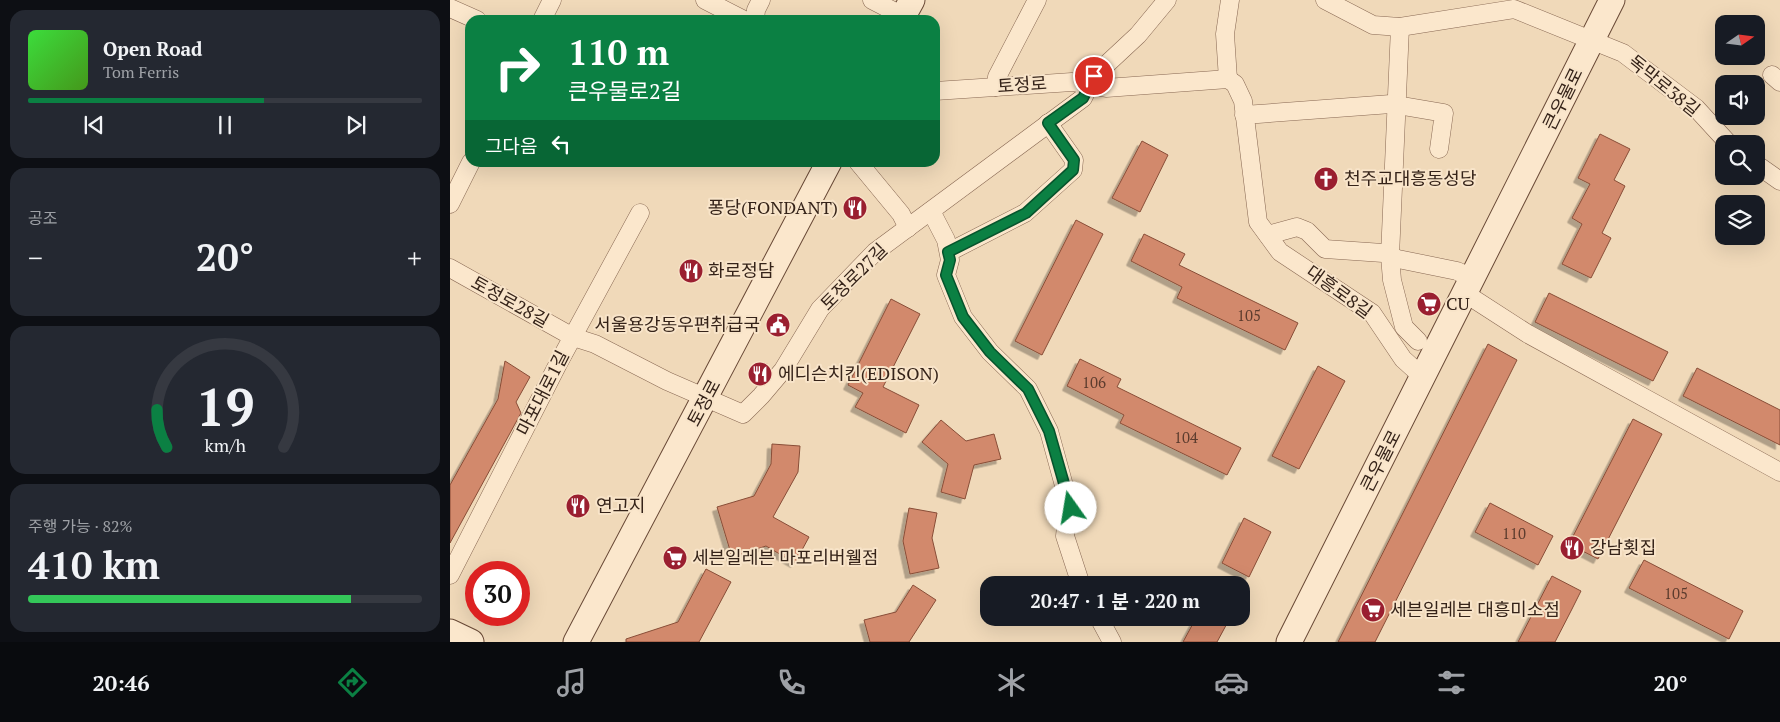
<!DOCTYPE html>
<html lang="ko">
<meta charset="utf-8">
<style>
:root{--surface:#171b24;--page:#242831;--text:#f1f3f6;--muted:#9ea1a6;--line:#363941;--accent:#0b8043}
body{margin:0;font-family:"PT Serif","Noto Sans KR",serif;background:var(--page);color:var(--text);height:100vh;display:flex;flex-direction:column;font-size:19px;white-space:nowrap}
*{box-sizing:border-box;margin:0}
p{font-size:16px;color:var(--muted)}
.icon{flex:none;width:28px;height:28px;fill:none;stroke:currentColor;stroke-width:2;stroke-linecap:round;stroke-linejoin:round}
.map{position:relative;flex:1;overflow:hidden}
.side{display:flex;flex-direction:column;gap:10px;padding:10px;background:#0d0f14;width:450px}
.side>*{flex:none}
.hud{position:absolute;left:15px;top:15px;width:475px;height:152px;border-radius:15px;box-shadow:0 5px 20px #0002;background:#0b8043;color:#fff;overflow:hidden}
.needle{width:32px;rotate:76deg}
.controls{position:absolute;left:1265px;top:15px;display:grid;gap:10px}
.controls a{display:grid;place-items:center;width:50px;height:50px;border-radius:10px;background:var(--surface);box-shadow:0 5px 20px #0002;font-size:25px}
.speed{position:absolute;left:15px;top:561px;display:flex;gap:10px;font-size:25px;font-weight:700;text-align:center}
.speed>*{display:grid;place-content:center;width:65px;height:65px;border-radius:50%;background:var(--surface);box-shadow:0 5px 20px #0002;line-height:1}
.speed .limit{border:8px solid #d22;background:#fff;color:#111}
.pin{position:absolute;display:grid;place-items:center;width:42px;height:42px;color:#fff;margin:-21px;border:2px solid #fff;border-radius:50%;box-shadow:0 1px 5px #0007}
.me{position:absolute;width:55px;margin:-28px;rotate:347deg;stroke-linejoin:round;filter:drop-shadow(0 0 4px #0008)}
.turn{display:flex;align-items:center;gap:18px;height:105px;padding:0 20px;font-size:22px}
.turn .icon{width:65px;height:65px;stroke-width:2.5}
.turn b{display:block;font-size:35px;line-height:42px}
.then{display:flex;align-items:center;height:48px;padding:0 20px;background:#0003;gap:10px;font-size:19px}
.big{font-size:38px;font-weight:700;line-height:1.1}
.side .card{flex:1;display:flex;flex-direction:column;justify-content:center;gap:8px;min-width:0;padding:0 18px;border-radius:15px;background:var(--page)}
.side .dial{align-items:center;gap:0}
.dial svg{height:130px;overflow:visible;fill:none;stroke:var(--line);stroke-width:7;stroke-linecap:round;text-anchor:middle}
.dial text{fill:var(--text);stroke:none}
.song{display:flex;align-items:center;gap:15px}
.cover{width:60px;height:60px;border-radius:8px;background:linear-gradient(135deg,hsl(120 70% 55%),hsl(100 70% 35%))}
.played{height:5px;border-radius:2px;background:linear-gradient(90deg,var(--accent) 60%,var(--line) 60%)}
.keys{display:flex;justify-content:space-around;direction:ltr}
.heat{display:flex;justify-content:space-between;align-items:center;font-size:28px;direction:ltr}
.charge{height:8px;border-radius:4px;background:linear-gradient(90deg,#34c759 82%,var(--line) 0)}
.trip{position:absolute;left:530px;top:576px;width:270px;height:50px;border-radius:15px;background:var(--surface);box-shadow:0 5px 20px #0002;font-weight:700;line-height:50px;text-align:center}
.menu{display:flex;height:80px;justify-content:space-around;align-items:center;background:#090b0e;color:var(--muted)}
.menu .icon{width:35px;height:35px}
.menu .selected{color:var(--accent)}
.menu b{font-size:22px;color:var(--text)}
main{display:flex;flex:1;min-height:0}
.map>svg:first-child{display:block}
.building{fill:#d2896c;stroke:#884d37;filter:url(#shadow)}
.lines{fill:none;stroke-linecap:round;stroke-linejoin:round}
.street-casing{stroke:#886853;stroke-width:19}
.secondary-casing{stroke:#694936;stroke-width:27}
.street{stroke:#fbe7cc;stroke-width:18}
.secondary{stroke:#fbe7cc;stroke-width:25}
.route-casing{stroke:#07532c;stroke-width:12}
.route{stroke:#0b8043;stroke-width:9}
.labels{text-anchor:middle;stroke-width:4;stroke-linejoin:round;paint-order:stroke}
.number-label{font-size:15px;fill:#5c3c2e}
.street-label{font-size:18px;fill:#352319;stroke:#f8e4c9}
.poi-label{font-size:18px;fill:#352319;stroke:#f8e4c9;text-anchor:start}
</style>
<main>
<section class="side">
<div class="card">
<div class="song"><i class="cover"></i><div><b>Open Road</b><p>Tom Ferris</p></div></div>
<div class="played"></div>
<div class="keys"><svg class="icon" aria-label="previous" viewBox="0 0 24 24"><path d="M18 5L8 12l10 7zM5 5v14"/></svg><svg class="icon" aria-label="pause" viewBox="0 0 24 24"><path d="M8 5v14M16 5v14"/></svg><svg class="icon" aria-label="next" viewBox="0 0 24 24"><path d="M6 5l10 7-10 7zM19 5v14"/></svg></div>
</div>
<div class="card"><p>공조</p>
<div class="heat"><a>−</a><b class="big">20°</b><a>+</a></div>
</div>
<div class="card dial"><svg viewBox="0 0 100 80">
<path d="M14 69A42 42 0 1 1 86 69"/>
<path d="M14 69A42 42 0 0 1 8 46" stroke="#0b8043"/>
<text x="50" y="56" font-size="32" font-weight="700">19</text>
<text x="50" y="72" font-size="11">km/h</text>
</svg></div>
<div class="card"><p>주행 가능 · 82%</p><b class="big">410 km</b><div class="charge"></div></div>
</section>
<div class="map">
<svg width="1330" height="642" viewBox="0 0 1330 642">
<defs>
<filter id="shadow"><feDropShadow dx="-4.5" dy="4.5" stdDeviation="0" flood-color="#0004"/></filter>
</defs>
<rect width="100%" height="100%" fill="#f0d9b9"/>
<!-- building -->
<g class="building">
<path d="M1150,134L1180,149L1164,180L1175,186L1152,233L1161,238L1141,278L1112,264L1132,224L1122,218L1140,184L1128,178Z"/>
<path d="M692,141L718,155L690,212L662,198Z"/>
<path d="M626,220L653,234L592,355L565,341Z"/>
<path d="M694,234L735,254L729,265L848,323L835,350L727,298L732,287L681,261Z"/>
<path d="M1099,293L1218,352L1203,381L1085,322Z"/>
<path d="M441,299L470,314L433,387L469,405L456,433L405,407L413,393L398,385Z"/>
<path d="M1038,344L1067,360L1036,422L925,642H888Z"/>
<path d="M630,359L671,379L667,387L791,448L777,475L670,423L674,415L617,386Z"/>
<path d="M55,361L80,377L66,402L71,413L0,543V485L48,399Z"/>
<path d="M868,366L895,381L849,469L822,456Z"/>
<path d="M1247,368L1330,410V445L1233,396Z"/>
<path d="M1183,419L1212,434L1148,559L1119,544Z"/>
<path d="M491,420L516,441L544,434L551,459L524,465L515,499L491,492L498,464L472,442Z"/>
<path d="M322,444L350,446L348,472L323,517L359,537L345,563L316,546L282,557L267,507L304,496L321,464Z"/>
<path d="M1040,503L1103,536L1088,565L1025,532Z"/>
<path d="M459,508L487,513L482,538L489,568L460,574L453,541Z"/>
<path d="M794,518L821,532L799,577L772,563Z"/>
<path d="M1194,560L1293,611L1279,639L1179,588Z"/>
<path d="M256,569L281,582L249,642H176V639L228,622Z"/>
<path d="M1102,576L1131,591L1122,609L1105,642H1068Z"/>
<path d="M463,585L486,600L459,642H420L414,620L446,612Z"/>
<path d="M746,618H780L767,642H733Z"/>
</g>
<g class="lines">
<defs>
<g id="street">
<path d="M255,0L294,20"/>
<path d="M422,0L453,16"/>
<path d="M875,0L923,25L950,27L1064,9L1173,53L1246,108L1279,144"/>
<path d="M0,8L27,20"/>
<path d="M92,20L102,0"/>
<path d="M305,20L306,10L311,0"/>
<path d="M950,27L940,256L942,280L954,327L968,341"/>
<path d="M1322,75L1330,82"/>
<path d="M778,79L785,84L793,101L808,222L830,252L922,313L953,359L974,378"/>
<path d="M778,79L775,34L780,0"/>
<path d="M546,87L547,77L587,0"/>
<path d="M485,91L622,82L656,88L778,79"/>
<path d="M794,115L941,104L994,113L989,149"/>
<path d="M408,162L451,214L458,228"/>
<path d="M1306,164L1330,181"/>
<path d="M0,204L21,162"/>
<path d="M481,211L496,240L500,260L496,275L513,317L540,352L578,389L599,431L624,522L616,527L615,536L631,585"/>
<path d="M818,235L847,227L857,231L875,249L933,253L948,259L1007,271L1024,279"/>
<path d="M499,252L575,213L623,170L624,160L598,123"/>
<path d="M0,268L123,337L145,344L217,381L293,414L311,396L333,370L370,309L425,252L633,98L644,76L688,35L717,0"/>
<path d="M1016,294L1078,334L1330,472"/>
<path d="M0,575L109,362L190,213"/>
<path d="M649,618L662,642"/>
</g>
<g id="secondary">
<path d="M451,20L462,0"/>
<path d="M0,632L21,642"/>
<path d="M126,642L379,162"/>
<path d="M839,642L1162,0"/>
</g>
</defs>
<!-- street casing -->
<use href="#street" class="street-casing"/>
<!-- secondary casing -->
<use href="#secondary" class="secondary-casing"/>
<!-- street -->
<use href="#street" class="street"/>
<!-- secondary -->
<use href="#secondary" class="secondary"/>
</g>
<g class="lines">
<defs>
<path id="route" d="M621,508L599,431L578,389L540,352L513,317L496,275L500,260L498,252L576,213L623,170L624,160L598,123L633,98L644,76"/>
</defs>
<!-- route casing -->
<use href="#route" class="route-casing"/>
<!-- route -->
<use href="#route" class="route"/>
</g>
<!-- icons -->
<defs>
<symbol id="church-disc" viewBox="-11 -11 22 22"><circle r="9.5" fill="#9a1f30" stroke="#f8e4c9"/><path d="M-1.2-6h2.4v3.5h3.3v2.4h-3.3V6h-2.4V-.1h-3.3v-2.4h3.3Z" fill="#fff"/></symbol>
<symbol id="restaurant-disc" viewBox="-11 -11 22 22"><circle r="9.5" fill="#9a1f30" stroke="#f8e4c9"/><path d="M-5-6h1v4h1v-4h1v4h1v-4h1v5L-1.5 .5V6h-2V.5L-5-1ZM5-6V6H3V1.5H1.5Q1.5-4 5-6Z" fill="#fff"/></symbol>
<symbol id="supermarket-disc" viewBox="-11 -11 22 22"><circle r="9.5" fill="#9a1f30" stroke="#f8e4c9"/><path d="M-6-5.5h2.5l.6 2H6L4.5 2H-2.5L-4.4-4H-6ZM-1.5 3.2a1.3 1.3 0 1 0 .1 0ZM3 3.2a1.3 1.3 0 1 0 .1 0Z" fill="#fff"/></symbol>
<symbol id="civic-disc" viewBox="-11 -11 22 22"><circle r="9.5" fill="#9a1f30" stroke="#f8e4c9"/><path d="M-.6-6.5H3V-4.5H.6V-3L4-1V1h2V6H-6V1h2V-1L-.6-3ZM-1.2 2.5V6h2.4V2.5Z" fill="#fff"/></symbol>
</defs>
<g fill-rule="evenodd">
<use href="#church-disc" x="862" y="165" width="28" height="28"/>
<use href="#restaurant-disc" x="391" y="194" width="28" height="28"/>
<use href="#restaurant-disc" x="227" y="257" width="28" height="28"/>
<use href="#supermarket-disc" x="965" y="290" width="28" height="28"/>
<use href="#civic-disc" x="314" y="311" width="28" height="28"/>
<use href="#restaurant-disc" x="296" y="360" width="28" height="28"/>
<use href="#restaurant-disc" x="114" y="492" width="28" height="28"/>
<use href="#restaurant-disc" x="1108" y="534" width="28" height="28"/>
<use href="#supermarket-disc" x="211" y="544" width="28" height="28"/>
<use href="#supermarket-disc" x="909" y="596" width="28" height="28"/>
</g>
<g class="labels">
<!-- number labels -->
<g class="number-label">
<text x="799" y="321">105</text>
<text x="644" y="388">106</text>
<text x="736" y="443">104</text>
<text x="1064" y="539">110</text>
<text x="1226" y="599">105</text>
</g>
<!-- street labels -->
<g class="street-label">
<text transform="translate(572 85) rotate(-4)" y="6">토정로</text>
<text transform="translate(1214 86) rotate(39)" y="6">독막로38길</text>
<text transform="translate(1113 99) rotate(-64)" y="6">큰우물로</text>
<text transform="translate(404 277) rotate(-45)" y="6">토정로27길</text>
<text transform="translate(889 292) rotate(36)" y="6">대흥로8길</text>
<text transform="translate(60 302) rotate(29)" y="6">토정로28길</text>
<text transform="translate(93 393) rotate(-63)" y="6">마포대로1길</text>
<text transform="translate(254 403) rotate(-62)" y="6">토정로</text>
<text transform="translate(931 461) rotate(-63)" y="6">큰우물로</text>
</g>
<!-- poi labels -->
<g class="poi-label">
<text x="894" y="185">천주교대흥동성당</text>
<text x="388" y="214" text-anchor="end">퐁당(FONDANT)</text>
<text x="258" y="277">화로정담</text>
<text x="996" y="310">CU</text>
<text x="310" y="331" text-anchor="end">서울용강동우편취급국</text>
<text x="328" y="380">에디슨치킨(EDISON)</text>
<text x="146" y="512">연고지</text>
<text x="1140" y="554">강남횟집</text>
<text x="242" y="564">세븐일레븐 마포리버웰점</text>
<text x="940" y="616">세븐일레븐 대흥미소점</text>
</g>
</g>
</svg>
<div class="controls">
<a><svg class="needle" viewBox="-14 -14 28 28"><path d="M0-13l5 13h-10z" fill="#e53935"/><path d="M0 13l5-13h-10z" fill="#9ea1a6"/></svg></a>
<a><svg class="icon" aria-label="sound" viewBox="0 0 24 24"><path d="M4 9h4l5-4v14l-5-4H4zM17 9q2 3 0 6"/></svg></a>
<a><svg class="icon" aria-label="search" viewBox="0 0 24 24"><circle cx="10" cy="10" r="6"/><path d="M15 15l6 6"/></svg></a>
<a><svg class="icon" aria-label="layers" viewBox="0 0 24 24"><path d="M12 4l9 5-9 5-9-5zM3 14l9 5 9-5"/></svg></a>
</div>
<div class="speed"><div class="limit">30</div></div>
<div class="pin" style="left:644px;top:76px;background:#d93025"><svg class="icon" aria-label="arrive" viewBox="0 0 24 24"><path d="M6 21V4h12l-3 4 3 4H6"/></svg></div>
<svg class="me" style="left:621px;top:508px" viewBox="-20 -20 40 40"><circle r="19" fill="#fff"/><path d="M0-13L10 11 0 6-10 11z" fill="#0b8043"/></svg>
<div class="trip">20:47 · 1 분 · 220 m</div>
<div class="hud">
<div class="turn"><svg class="icon" aria-label="right" viewBox="0 0 24 24"><path d="M7 20v-9h11M14 6l5 5-5 5"/></svg><div><b>110 m</b>큰우물로2길</div></div>
<div class="then">그다음<svg class="icon" aria-label="left" viewBox="0 0 24 24"><path d="M17 20v-9H6M10 6l-5 5 5 5"/></svg></div>
</div>
</div>
</main>
<nav class="menu">
<b>20:46</b>
<svg class="icon selected" aria-label="directions" viewBox="0 0 24 24"><path d="M12 3l9 9-9 9-9-9zM9 14v-3h6M13 9l2 2-2 2"/></svg>
<svg class="icon" aria-label="music" viewBox="0 0 24 24"><path d="M9 18V5l10-2v13"/><circle cx="6" cy="18" r="3"/><circle cx="16" cy="16" r="3"/></svg>
<svg class="icon" aria-label="phone" viewBox="0 0 24 24"><path d="M5 4h4l2 5-3 2q2 4 5 5l2-3 5 2v4C11 20 4 13 5 4z"/></svg>
<svg class="icon" aria-label="climate" viewBox="0 0 24 24"><path d="M12 3v18M4 7l16 10M4 17L20 7"/></svg>
<svg class="icon" aria-label="car" viewBox="0 0 24 24"><path d="M5 17H2v-5l4-1 3-4h7l3 4 3 1v5h-3M9 17h6M6 11h13"/><circle cx="7" cy="17" r="2"/><circle cx="17" cy="17" r="2"/></svg>
<svg class="icon" aria-label="filters" viewBox="0 0 24 24"><path d="M4 7h16M4 17h16"/><circle cx="9" cy="7" r="2"/><circle cx="15" cy="17" r="2"/></svg>
<b>20°</b>
</nav>
